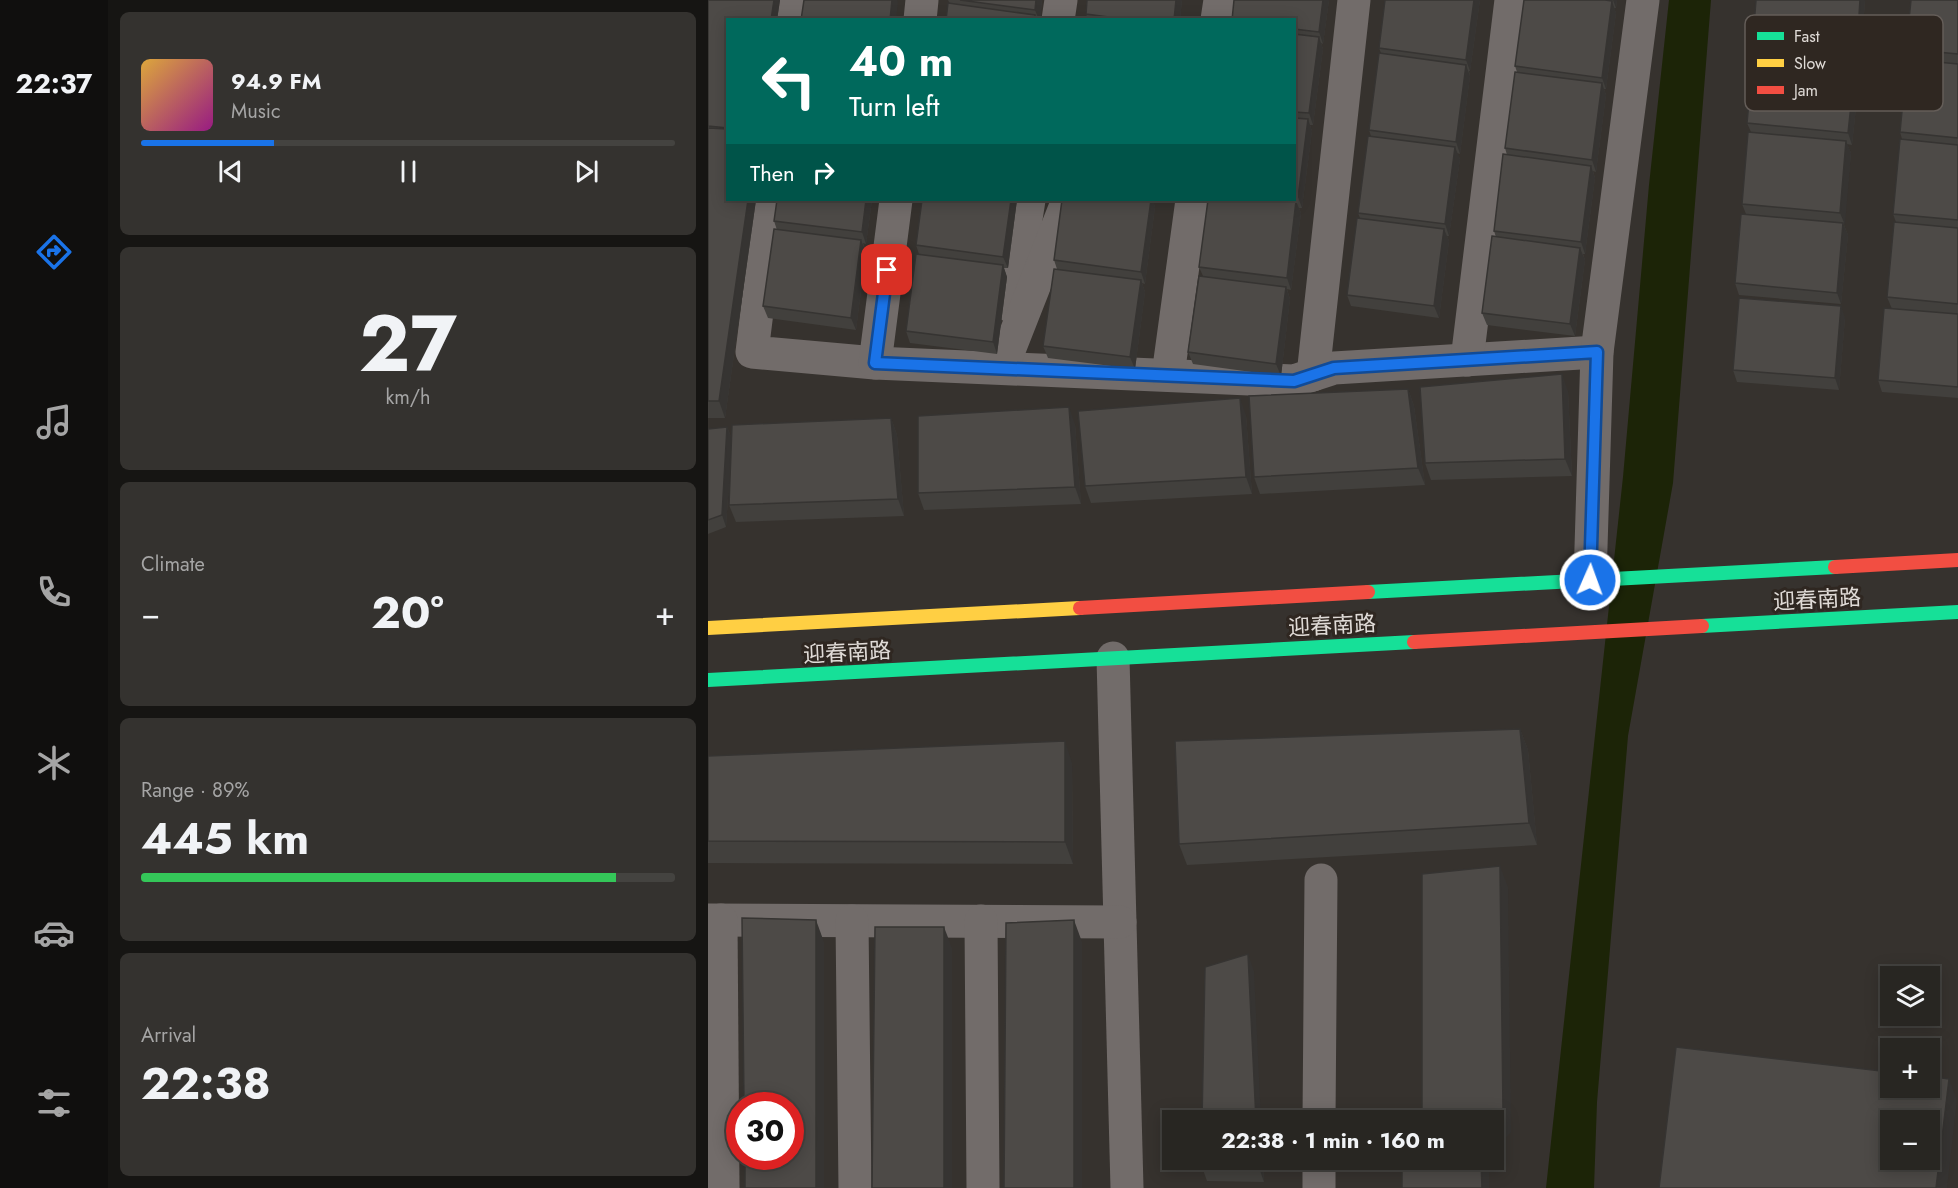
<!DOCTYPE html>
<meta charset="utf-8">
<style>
:root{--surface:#282622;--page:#34322f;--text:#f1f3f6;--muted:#a5a5a5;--line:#444340;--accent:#1a73e8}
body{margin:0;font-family:Jost,"Noto Sans SC",sans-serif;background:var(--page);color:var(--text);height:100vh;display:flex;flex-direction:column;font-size:22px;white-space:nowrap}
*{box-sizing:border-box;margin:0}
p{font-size:20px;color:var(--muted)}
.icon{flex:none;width:33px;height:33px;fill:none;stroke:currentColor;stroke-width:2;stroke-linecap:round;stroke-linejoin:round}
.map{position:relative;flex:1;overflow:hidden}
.drawer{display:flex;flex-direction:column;gap:12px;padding:12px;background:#161513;width:600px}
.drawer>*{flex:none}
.guide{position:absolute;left:18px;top:18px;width:570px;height:183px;border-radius:0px;box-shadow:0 3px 15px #0003,0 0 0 2px var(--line);background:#00695c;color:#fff;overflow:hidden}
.fabs{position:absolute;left:1172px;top:966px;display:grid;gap:12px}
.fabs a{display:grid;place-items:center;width:60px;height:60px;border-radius:0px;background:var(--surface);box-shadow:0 3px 15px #0003,0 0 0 2px var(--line);font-size:30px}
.speed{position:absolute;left:18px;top:1092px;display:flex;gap:12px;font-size:30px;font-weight:700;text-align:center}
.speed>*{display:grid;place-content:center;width:78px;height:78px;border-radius:50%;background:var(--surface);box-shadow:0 3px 15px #0003,0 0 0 2px var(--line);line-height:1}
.speed .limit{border:9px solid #d22;background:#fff;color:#111}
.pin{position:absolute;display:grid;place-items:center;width:51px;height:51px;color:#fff;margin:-26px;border-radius:12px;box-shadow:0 3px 9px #0006}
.me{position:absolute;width:66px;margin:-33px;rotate:2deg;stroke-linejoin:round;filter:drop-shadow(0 0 4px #0008)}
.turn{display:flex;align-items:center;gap:21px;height:126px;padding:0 24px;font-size:27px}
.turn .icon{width:78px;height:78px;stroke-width:2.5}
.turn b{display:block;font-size:42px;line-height:51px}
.then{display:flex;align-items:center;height:57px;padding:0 24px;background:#0003;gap:12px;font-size:22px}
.big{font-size:45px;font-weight:700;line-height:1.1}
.drawer .tile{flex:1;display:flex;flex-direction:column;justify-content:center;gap:9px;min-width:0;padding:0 21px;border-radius:9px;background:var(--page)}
.drawer .dial{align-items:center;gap:0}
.dial b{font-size:78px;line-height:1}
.song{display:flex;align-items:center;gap:18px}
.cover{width:72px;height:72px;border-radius:9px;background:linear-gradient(135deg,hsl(40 70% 55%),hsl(310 70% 35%))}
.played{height:6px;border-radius:3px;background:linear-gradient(90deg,var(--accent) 25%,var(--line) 25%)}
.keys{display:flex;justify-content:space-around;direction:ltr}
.heat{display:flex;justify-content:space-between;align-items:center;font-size:33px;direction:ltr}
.charge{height:9px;border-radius:4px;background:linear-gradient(90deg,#34c759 89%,var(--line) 0)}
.trip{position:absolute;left:454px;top:1110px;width:342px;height:60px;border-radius:0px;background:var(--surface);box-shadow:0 3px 15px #0003,0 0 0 2px var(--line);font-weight:700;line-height:60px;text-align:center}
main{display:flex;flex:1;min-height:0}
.tabs{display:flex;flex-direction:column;width:108px;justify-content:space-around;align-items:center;background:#100f0e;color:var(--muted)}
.tabs .icon{width:42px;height:42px}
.tabs .on{color:var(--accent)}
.tabs b{font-size:27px;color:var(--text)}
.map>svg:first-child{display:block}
.water{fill:#1c2407}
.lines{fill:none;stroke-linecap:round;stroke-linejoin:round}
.street{stroke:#726c6a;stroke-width:33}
.fast{stroke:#16e098;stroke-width:14}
.slow{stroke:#ffcf43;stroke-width:14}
.jam{stroke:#f24e42;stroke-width:14}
.wall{fill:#42403d}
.shaded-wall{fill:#363432}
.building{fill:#4d4a47;stroke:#363432;stroke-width:1.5;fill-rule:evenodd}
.route-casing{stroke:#114b97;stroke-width:15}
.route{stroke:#1a73e8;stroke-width:10}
.labels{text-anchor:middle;stroke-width:6;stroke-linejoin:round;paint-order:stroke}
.street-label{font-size:22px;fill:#e0dbd7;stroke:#2f2721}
.key{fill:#2f2721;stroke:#645d58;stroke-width:1.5}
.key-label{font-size:16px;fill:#e0dbd7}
</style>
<main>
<nav class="tabs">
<b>22:37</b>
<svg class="icon on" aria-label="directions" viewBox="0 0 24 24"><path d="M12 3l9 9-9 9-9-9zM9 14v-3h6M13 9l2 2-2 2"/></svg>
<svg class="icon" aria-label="music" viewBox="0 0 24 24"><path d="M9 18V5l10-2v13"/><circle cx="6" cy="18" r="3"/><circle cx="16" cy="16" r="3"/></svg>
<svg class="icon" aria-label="phone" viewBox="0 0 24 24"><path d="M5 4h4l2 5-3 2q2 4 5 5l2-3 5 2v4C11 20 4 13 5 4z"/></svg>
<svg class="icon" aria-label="climate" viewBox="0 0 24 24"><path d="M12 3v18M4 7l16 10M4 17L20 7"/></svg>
<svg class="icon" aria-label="car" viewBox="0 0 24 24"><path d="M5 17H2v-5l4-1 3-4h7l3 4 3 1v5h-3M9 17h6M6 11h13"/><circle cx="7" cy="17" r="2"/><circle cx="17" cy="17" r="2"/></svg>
<svg class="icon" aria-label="filters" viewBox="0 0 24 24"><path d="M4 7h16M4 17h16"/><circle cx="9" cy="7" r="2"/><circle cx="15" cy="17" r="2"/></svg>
</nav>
<section class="drawer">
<div class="tile">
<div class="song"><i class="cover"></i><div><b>94.9 FM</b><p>Music</p></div></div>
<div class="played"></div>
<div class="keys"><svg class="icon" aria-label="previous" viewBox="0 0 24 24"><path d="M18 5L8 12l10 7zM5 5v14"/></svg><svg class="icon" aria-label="pause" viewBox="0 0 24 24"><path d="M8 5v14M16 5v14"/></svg><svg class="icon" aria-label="next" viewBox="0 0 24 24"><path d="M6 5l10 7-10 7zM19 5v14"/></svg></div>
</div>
<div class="tile dial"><b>27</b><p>km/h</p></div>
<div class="tile"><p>Climate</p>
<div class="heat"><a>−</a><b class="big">20°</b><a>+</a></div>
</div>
<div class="tile"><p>Range · 89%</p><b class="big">445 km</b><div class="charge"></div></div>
<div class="tile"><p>Arrival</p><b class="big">22:38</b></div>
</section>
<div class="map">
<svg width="1250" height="1188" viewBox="0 0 1250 1188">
<rect width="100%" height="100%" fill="#36322e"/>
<!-- water -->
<path class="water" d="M961,0H1003L965,483L920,736L889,1102L886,1188H838L915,477L941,185Z"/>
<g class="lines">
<!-- street -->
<g class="street">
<path d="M84,20L87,0"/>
<path d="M212,20L214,0"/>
<path d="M350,20L353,0"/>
<path d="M509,20L512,0"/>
<path d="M63,200L44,352L167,363L586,381L626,368L889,352"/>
<path d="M304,307L321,200"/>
<path d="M759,360L803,0"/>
<path d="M167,363L188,200"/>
<path d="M294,368L360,200"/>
<path d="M460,375L484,200"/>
<path d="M605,375L646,0"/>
<path d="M882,580L889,352L935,0"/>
<path d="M405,658L419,1188"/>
<path d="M0,920L412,922"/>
<path d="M13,920L15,1188"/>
<path d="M144,921L147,1188"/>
<path d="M273,921L275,1188"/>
<path d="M611,1120L613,880"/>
<path d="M611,1188V1160"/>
</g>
<!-- fast -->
<g class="fast">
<path d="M660,592L1127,567"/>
<path d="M994,626L1250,612"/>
<path d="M0,680L706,642"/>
</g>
<!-- slow -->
<path class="slow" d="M0,628L372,608"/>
<!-- jam -->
<g class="jam">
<path d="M1127,567L1250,560"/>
<path d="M372,608L660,592"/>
<path d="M706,642L994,626"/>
</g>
</g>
<!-- wall -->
<g class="wall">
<path d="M0,0H72L69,20H20V200H48L17,418H0Z"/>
<path d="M240,0H334L332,20H238L242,4Z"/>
<path d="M379,0H474L472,20H378L380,19L378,14Z"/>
<path d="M526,0H621L615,44L613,43L615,49L605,125H602L604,131L594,208H591L593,213L583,290L579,289L582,299L573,376L485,364L480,352L495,276L491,267L500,200H586V20Z"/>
<path d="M772,0L762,71H761L762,76L752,154L749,153L752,159L741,236H739L741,241L731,318L643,306L639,295L652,218L650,213L663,136L661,130L673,53L671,48Z"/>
<path d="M816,0H909L908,8H906L908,13L898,89H896L898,95L888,172L885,171L887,178L877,254H875L877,260L867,336L779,325L774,313L788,237L786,231L799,155L797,148L809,72L807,66Z"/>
<path d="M1157,0L1153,58L1120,55L1148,58L1152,70L1144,145L1139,144L1143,153L1136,225L1140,235L1133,304L1031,295L1027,283L1038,214L1034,204L1043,132L1039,123L1049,48L1045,38Z"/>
<path d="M1250,0V398L1174,392L1170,380L1184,309L1179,297L1188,222L1185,214L1194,139L1192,132L1202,59L1198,49Z"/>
<path d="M164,200L158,244L155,243L158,252L148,330L60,318L55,306L69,230L66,221Z"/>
<path d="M309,200L300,268H296L299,277L289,354L202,343L198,331L211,254L208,245Z"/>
<path d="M354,200H448V201H445L447,207L437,284L434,283L437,292L427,369L340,358L335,346L349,269L346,260Z"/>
<path d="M1137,318L1131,390L1029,382L1025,370Z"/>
<path d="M700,389L706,406L717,485L552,494L546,477Z"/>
<path d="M860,391L864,476L723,480L717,463Z"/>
<path d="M538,415L544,494L383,503L377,486Z"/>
<path d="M183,418L189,435L196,516L28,522L21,505Z"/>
<path d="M367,424L373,504L216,510L210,493Z"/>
<path d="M19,427L24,439L18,527L0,534V429Z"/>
<path d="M812,729L820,750L829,845L479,865L471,844Z"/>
<path d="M0,756L364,763L365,864L0,863Z"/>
<path d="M555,1160L556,1182L499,1181L493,1164Z"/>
</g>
<!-- shaded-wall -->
<g class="shaded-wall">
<path d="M66,0H72L69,20H63Z"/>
<path d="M184,0H189L190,2L188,20H182Z"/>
<path d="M328,0H334L332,20H331L327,10Z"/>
<path d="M468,0H474L472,20H466Z"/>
<path d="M615,0H621L615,44L611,32Z"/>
<path d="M766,0H772L762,71L758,60Z"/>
<path d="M905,0H909L908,8Z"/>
<path d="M1152,0H1157L1153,58L1149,46Z"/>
<path d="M904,1L908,13L898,89L894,78Z"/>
<path d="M611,37L615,49L605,125L601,113Z"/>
<path d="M1148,58L1152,70L1144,145L1140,133Z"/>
<path d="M758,65L762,76L752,154L748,142Z"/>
<path d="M894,83L898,95L888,172L884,160Z"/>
<path d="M600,119L604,131L594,208L590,197Z"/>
<path d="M1138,141L1143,153L1137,225L1132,213Z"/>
<path d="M747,147L752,159L741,236L737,224Z"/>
<path d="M883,166L887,178L877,254L873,242Z"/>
<path d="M40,200H48L17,418L11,401Z"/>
<path d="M158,200H164L158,244L154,232Z"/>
<path d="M303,200H309L300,268L295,257Z"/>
<path d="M443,200H445L447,207L437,284L433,272Z"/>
<path d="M588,201L593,213L583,290L579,278Z"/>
<path d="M1135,223L1140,235L1133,304L1129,293Z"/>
<path d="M736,229L741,241L731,318L726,306Z"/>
<path d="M153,240L158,252L148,330L143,318Z"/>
<path d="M872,248L877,260L867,336L862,324Z"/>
<path d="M295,265L299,277L289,354L285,342Z"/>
<path d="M433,280L437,292L427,369L422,357Z"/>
<path d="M578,287L582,299L573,376L568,364Z"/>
<path d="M1133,306L1137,318L1131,390L1127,378Z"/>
<path d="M854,374L860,391L864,476L857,459Z"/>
<path d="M700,389L706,406L717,485L710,468Z"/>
<path d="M532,398L538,415L544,494L538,477Z"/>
<path d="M361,407L367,424L373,504L367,487Z"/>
<path d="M183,418L189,435L196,516L190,499Z"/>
<path d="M19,427L24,439L18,527L14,515Z"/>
<path d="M812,729L820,750L829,845L821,823Z"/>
<path d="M357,741L364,763L365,864L357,842Z"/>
<path d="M792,866L800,887L803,1132L786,1151Z"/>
<path d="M108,920L116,942V1188H108Z"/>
<path d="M366,920L374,942V1188H366Z"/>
<path d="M236,927L244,948V1188H236Z"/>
<path d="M540,954L546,971L553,1120H548Z"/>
<path d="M1241,1079L1249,1100L1239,1188H1228Z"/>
<path d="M549,1160H555L556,1182L550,1165Z"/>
<path d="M773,1160H781V1188H774Z"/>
</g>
<!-- building -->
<g class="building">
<path d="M0,0H66L63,20H20V128L0,126Z"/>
<path d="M96,0H184L182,20H93Z"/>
<path d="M252,0H328L327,10Z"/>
<path d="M379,0H468L466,20H423L378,14Z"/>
<path d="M526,0H615L611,32L586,29V20H524Z"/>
<path d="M677,0H766L758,60L671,48Z"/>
<path d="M816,0H897L904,1L894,78L807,66Z"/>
<path d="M1048,0H1152L1149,46L1045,38Z"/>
<path d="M1203,0H1250V54L1198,49Z"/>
<path d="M240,3L327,15V20H238Z"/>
<path d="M586,34L611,37L601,113L586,112Z"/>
<path d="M1046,48L1148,58L1140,133L1039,123Z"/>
<path d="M671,53L758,65L748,142L661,130Z"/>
<path d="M1199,59L1250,64V138L1192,132Z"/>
<path d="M807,72L894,83L884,160L797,148Z"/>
<path d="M586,118L600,119L590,197L586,196Z"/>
<path d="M0,128L20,129V200H40L11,401H0Z"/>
<path d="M1040,132L1138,141L1132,213L1034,204Z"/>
<path d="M660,136L747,147L737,224L650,213Z"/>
<path d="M1192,139L1250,145V220L1185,214Z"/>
<path d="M795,154L883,166L873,242L786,231Z"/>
<path d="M69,200H158L154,232L66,221Z"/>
<path d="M214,200H303L295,257L208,245Z"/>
<path d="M354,200H443L433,272L346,260Z"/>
<path d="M500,200H574L588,201L579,278L491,267Z"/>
<path d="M1033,214L1135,223L1129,293L1027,283Z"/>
<path d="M649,218L736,229L726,306L639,295Z"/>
<path d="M1186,222L1250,228V304L1179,297Z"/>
<path d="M66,229L153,240L143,318L55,306Z"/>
<path d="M784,236L872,248L862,324L774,313Z"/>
<path d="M208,254L295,265L285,342L198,331Z"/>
<path d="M346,269L433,280L422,357L335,346Z"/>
<path d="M491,276L578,287L568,364L480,352Z"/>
<path d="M1031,298L1133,306L1127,378L1025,370Z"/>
<path d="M1176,308L1250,314V387L1170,380Z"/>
<path d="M854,374L857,459L717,463L712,387Z"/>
<path d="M700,389L710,468L546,477L541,396Z"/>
<path d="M532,398L538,477L377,486L370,411Z"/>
<path d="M361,407L367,487L210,493V416Z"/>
<path d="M183,418L190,499L21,505L24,425Z"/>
<path d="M19,427L14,515L0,520V429Z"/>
<path d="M812,729L821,823L471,844L467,741Z"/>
<path d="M357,741V842L0,841V756Z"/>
<path d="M792,866L795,1110L786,1121L693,1120V1118L714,1113V874Z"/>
<path d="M34,918L108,920V1188H37V1156H82V1106H36Z"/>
<path d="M366,920V1188H296L298,923Z"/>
<path d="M167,927H236V1188H164Z"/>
<path d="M540,954L548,1120H494L497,967Z"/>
<path d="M968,1047L1182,1072V1088H1221V1076L1241,1079L1228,1188H951ZM1182,1120H1221V1160H1182Z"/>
<path d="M493,1160H549L550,1165L493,1164Z"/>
<path d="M694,1160H773L774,1188H694Z"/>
</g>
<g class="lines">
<defs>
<path id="route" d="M179,270L167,363L586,381L626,368L889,352L882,580"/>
</defs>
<!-- route casing -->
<use href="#route" class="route-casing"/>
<!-- route -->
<use href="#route" class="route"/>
</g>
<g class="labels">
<!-- street labels -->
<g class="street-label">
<text transform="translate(1109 599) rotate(-3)" y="8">迎春南路</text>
<text transform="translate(624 625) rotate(-3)" y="8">迎春南路</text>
<text transform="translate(139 652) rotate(-3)" y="8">迎春南路</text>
</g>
</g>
<!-- legend -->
<rect x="1037" y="15" width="198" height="96" rx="9" class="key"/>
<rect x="1049" y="32" width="27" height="8" fill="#16e098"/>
<rect x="1049" y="59" width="27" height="8" fill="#ffcf43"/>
<rect x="1049" y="86" width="27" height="8" fill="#f24e42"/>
<g class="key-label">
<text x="1086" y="42">Fast</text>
<text x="1086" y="69">Slow</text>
<text x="1086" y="96">Jam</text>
</g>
</svg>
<div class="fabs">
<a><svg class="icon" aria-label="layers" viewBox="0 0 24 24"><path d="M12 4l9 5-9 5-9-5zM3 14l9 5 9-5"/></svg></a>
<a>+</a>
<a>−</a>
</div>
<div class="speed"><div class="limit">30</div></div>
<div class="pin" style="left:179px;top:270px;background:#d93025"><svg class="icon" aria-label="arrive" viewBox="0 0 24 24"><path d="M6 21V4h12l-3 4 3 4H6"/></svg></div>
<svg class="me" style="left:882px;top:580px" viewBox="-20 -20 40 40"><circle r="17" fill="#1a73e8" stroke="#fff" stroke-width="3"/><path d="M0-11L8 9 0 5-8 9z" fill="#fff"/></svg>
<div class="trip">22:38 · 1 min · 160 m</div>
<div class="guide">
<div class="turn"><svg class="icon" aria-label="left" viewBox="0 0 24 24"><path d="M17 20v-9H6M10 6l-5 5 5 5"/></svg><div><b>40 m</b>Turn left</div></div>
<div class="then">Then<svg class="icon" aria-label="right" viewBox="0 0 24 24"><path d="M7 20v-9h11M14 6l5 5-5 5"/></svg></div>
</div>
</div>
</main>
